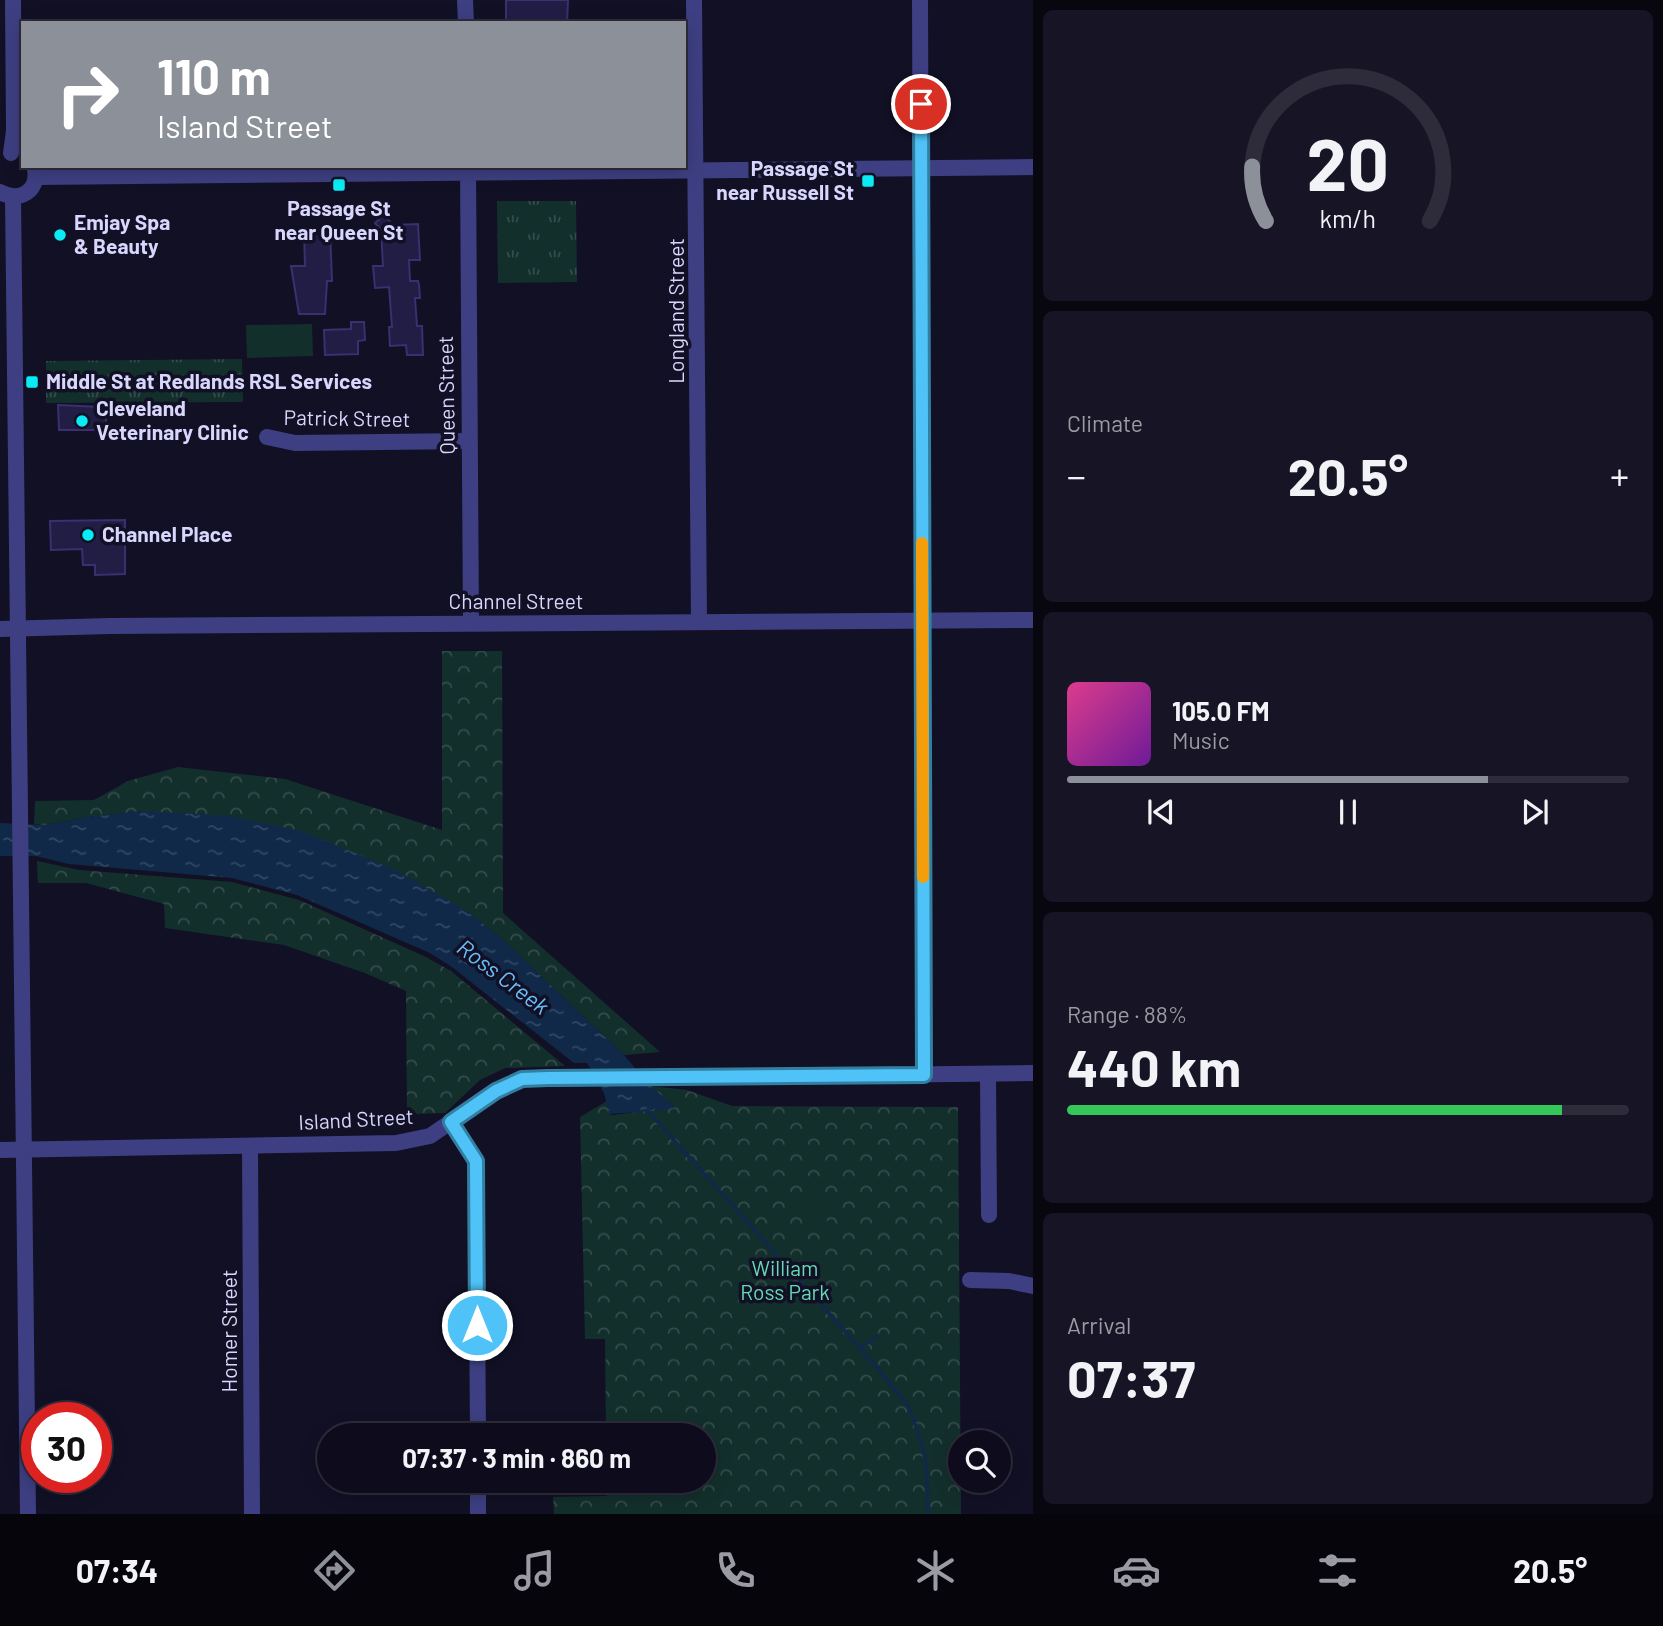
<!DOCTYPE html>
<meta charset="utf-8">
<style>
:root{--surface:#0e0c1c;--page:#171525;--text:#f1f3f6;--muted:#9b9ba3;--line:#2e2c3b;--accent:#8c9099}
body{margin:0;font-family:Barlow,sans-serif;background:var(--page);color:var(--text);height:100vh;display:flex;flex-direction:column;font-size:26px;white-space:nowrap}
*{box-sizing:border-box;margin:0}
p{font-size:23px;color:var(--muted)}
.icon{flex:none;width:38px;height:38px;fill:none;stroke:currentColor;stroke-width:2;stroke-linecap:round;stroke-linejoin:round}
.map{position:relative;flex:1;overflow:hidden}
.details{display:flex;flex-direction:column;gap:10px;padding:10px;background:#08070f;width:630px}
.details>*{flex:none}
.banner{position:absolute;left:21px;top:21px;width:665px;height:147px;border-radius:0px;box-shadow:0 4px 18px #0003,0 0 0 2px var(--line);background:#8c9099;color:#fff;overflow:hidden}
.buttons{position:absolute;left:948px;top:1430px;display:grid;gap:14px}
.buttons a{display:grid;place-items:center;width:63px;height:63px;border-radius:50%;background:var(--surface);box-shadow:0 4px 18px #0003,0 0 0 2px var(--line);font-size:35px}
.speed{position:absolute;left:21px;top:1402px;display:flex;gap:14px;font-size:35px;font-weight:700;text-align:center}
.speed>*{display:grid;place-content:center;width:91px;height:91px;border-radius:50%;background:var(--surface);box-shadow:0 4px 18px #0003,0 0 0 2px var(--line);line-height:1}
.speed .limit{border:10px solid #d22;background:#fff;color:#111}
.pin{position:absolute;display:grid;place-items:center;width:60px;height:60px;color:#fff;margin:-30px;border:4px solid #fff;border-radius:50%;box-shadow:0 2px 7px #0007}
.me{position:absolute;width:77px;margin:-38px;rotate:0deg;stroke-linejoin:round;filter:drop-shadow(0 0 5px #0008)}
.turn{display:flex;align-items:center;gap:24px;height:147px;padding:0 21px;font-size:32px}
.turn .icon{width:91px;height:91px;stroke-width:2.5}
.turn b{display:block;font-size:49px;line-height:60px}
.big{font-size:52px;font-weight:700;line-height:1.1}
.details .tile{flex:1;display:flex;flex-direction:column;justify-content:center;gap:10px;min-width:0;padding:0 24px;border-radius:10px;background:var(--page)}
.details .dial{align-items:center;gap:0}
.dial svg{height:182px;overflow:visible;fill:none;stroke:var(--line);stroke-width:7;stroke-linecap:round;text-anchor:middle}
.dial text{fill:var(--text);stroke:none}
.song{display:flex;align-items:center;gap:21px}
.cover{width:84px;height:84px;border-radius:10px;background:linear-gradient(135deg,hsl(330 70% 55%),hsl(280 70% 35%))}
.played{height:7px;border-radius:4px;background:linear-gradient(90deg,var(--accent) 75%,var(--line) 75%)}
.keys{display:flex;justify-content:space-around;direction:ltr}
.heat{display:flex;justify-content:space-between;align-items:center;font-size:38px;direction:ltr}
.charge{height:10px;border-radius:5px;background:linear-gradient(90deg,#34c759 88%,var(--line) 0)}
.trip{position:absolute;left:317px;top:1423px;width:399px;height:70px;border-radius:35px;background:var(--surface);box-shadow:0 4px 18px #0003,0 0 0 2px var(--line);font-weight:700;line-height:70px;text-align:center}
.menu{display:flex;height:112px;justify-content:space-around;align-items:center;background:#06050b;color:var(--muted)}
.menu .icon{width:49px;height:49px}
.menu .on{color:var(--accent)}
.menu b{font-size:32px;color:var(--text)}
main{display:flex;flex:1;min-height:0}
.map>svg:first-child{display:block}
.grass{fill:url(#grass-tufts)}
.forest{fill:url(#forest-crowns)}
.pitch{fill:#132f2c}
.water{fill:url(#water-ripples)}
.lines{fill:none;stroke-linecap:round;stroke-linejoin:round}
.stream{stroke:#102949;stroke-width:3.5}
.building{fill:#221d45;stroke:#383070;stroke-width:2}
.minor{stroke:#3d3f82;stroke-width:16}
.route-casing{stroke:#337fa1;stroke-width:18}
.route{stroke:#4fc3f7;stroke-width:12}
.slow{stroke:#f59e0b;stroke-width:12}
.poi-dot{fill:#0aecf5;stroke:#121025;stroke-width:2.5}
.labels{text-anchor:middle;stroke-width:7;stroke-linejoin:round;paint-order:stroke}
.poi-label{font-size:21px;font-weight:bold;fill:#d8d6fd;stroke:#121025;text-anchor:start}
.street-label{font-size:21px;fill:#d8d6fd;stroke:#121025}
.park-label{font-size:21px;fill:#64dbb5;stroke:#121025}
.water-label{font-size:23px;font-style:italic;fill:#68bff9;stroke:#121025}
</style>
<main>
<div class="map">
<svg width="1033" height="1514" viewBox="0 0 1033 1514">
<defs>
<pattern id="grass-tufts" width="24" height="20" patternUnits="userSpaceOnUse" patternTransform="scale(1.75)"><rect width="24" height="20" fill="#132f2c"/><path d="M3 7l-1-3M5 7V3M7 7l1-3M15 17l-1-3M17 17v-4M19 17l1-3" fill="none" stroke="#354c4c"/></pattern>
<pattern id="forest-crowns" width="20" height="18" patternUnits="userSpaceOnUse" patternTransform="scale(1.75)"><rect width="20" height="18" fill="#132f2c"/><path d="M2 6a3 3 0 1 1 6 0M12 15a3 3 0 1 1 6 0" fill="none" stroke="#354c4c"/></pattern>
<pattern id="water-ripples" width="26" height="14" patternUnits="userSpaceOnUse" patternTransform="scale(1.75)"><rect width="26" height="14" fill="#102949"/><path d="M2 4q2-2 4 0t4 0M15 11q2-2 4 0t4 0" fill="none" stroke="#324764"/></pattern>
</defs>
<rect width="100%" height="100%" fill="#121025"/>
<!-- grass -->
<g class="grass">
<path d="M497,201H576L577,282L498,283Z"/>
<path d="M242,359L243,402L46,403V361Z"/>
</g>
<!-- forest -->
<g class="forest">
<path d="M442,651H502L503,913L660,1052L624,1055L498,935L465,910L143,811L87,817L45,825L34,824L35,801L94,800L128,781L178,767L285,779L442,830Z"/>
<path d="M37,861L79,870L232,882L299,900L426,957L451,971L565,1066L505,1068L480,1080L445,1113L407,1114L406,991L365,973L284,945L165,928L164,904L86,883H38Z"/>
<path d="M650,1086L687,1090L732,1106L958,1107L961,1514H554L553,1497L607,1496V1481L704,1480V1435H606L605,1339H585L580,1117L607,1101L609,1114L613,1115L675,1107Z"/>
</g>
<!-- pitch -->
<g class="pitch">
<path d="M312,324L313,356L247,358L246,325Z"/>
<path d="M822,1196L828,1225L808,1229L802,1200Z"/>
</g>
<!-- water -->
<path class="water" d="M142,811L230,816L301,831L394,869L465,910L498,935L624,1055L650,1086L675,1107L665,1110L609,1114L604,1093L587,1063H574L452,967L430,953L297,895L232,878L69,864L36,856H0V823L45,825L87,817Z"/>
<g class="lines">
<!-- stream -->
<g class="stream">
<path d="M647,1110L860,1348L908,1405L921,1440L927,1469L928,1514"/>
<path d="M860,1348L876,1337"/>
</g>
</g>
<!-- building -->
<g class="building">
<path d="M506,0H568L567,23H506Z"/>
<path d="M384,215L393,225L418,224L420,260H409L410,281H418L419,285L420,298H415L417,326H422L423,355H407L406,345L390,346L389,327H392L389,287L375,288L373,266H383L381,230L375,223Z"/>
<path d="M330,230L332,281H327L325,314H299L291,266H305L304,231Z"/>
<path d="M351,322H364L365,340L358,341V354L325,355L324,330L351,329Z"/>
<path d="M58,405L101,407V416H106V426H102V430H59Z"/>
<path d="M125,520V574L95,575V565H83L82,549L51,550L50,521Z"/>
</g>
<g class="lines">
<!-- minor -->
<g class="minor">
<path d="M465,0L466,23"/>
<path d="M694,0L699,622"/>
<path d="M920,0L924,1075"/>
<path d="M11,153L14,131L13,0"/>
<path d="M468,166L471,623"/>
<path d="M36,177L1033,167"/>
<path d="M0,192C19,203 39,191 35,169"/>
<path d="M13,197L28,1514"/>
<path d="M267,437L295,443L469,441"/>
<path d="M0,629L110,626L1033,620"/>
<path d="M988,1074L989,1215"/>
<path d="M451,1122L476,1161L478,1435"/>
<path d="M250,1147L252,1514"/>
<path d="M0,1150L396,1143L430,1136L496,1091L522,1079L1033,1073"/>
<path d="M970,1280L1009,1281L1033,1286"/>
<path d="M478,1480V1514"/>
</g>
</g>
<g class="lines">
<defs>
<path id="route" d="M477,1325L476,1161L451,1122L496,1091L522,1079L548,1078L924,1075L921,104"/>
</defs>
<!-- route casing -->
<use href="#route" class="route-casing"/>
<!-- route -->
<use href="#route" class="route"/>
<!-- slow -->
<path class="slow" d="M922,543L923,877"/>
</g>
<!-- markers -->
<g class="poi-dot">
<rect x="861" y="174" width="14" height="14" rx="3.5"/>
<rect x="332" y="178" width="14" height="14" rx="3.5"/>
<circle cx="60" cy="235" r="7"/>
<rect x="25" y="375" width="14" height="14" rx="3.5"/>
<circle cx="82" cy="421" r="7"/>
<circle cx="88" cy="535" r="7"/>
</g>
<g class="labels">
<!-- poi labels -->
<g class="poi-label">
<text x="854" y="176" text-anchor="end">Passage St<tspan x="854" dy="24">near Russell St</tspan></text>
<text x="339" y="216" text-anchor="middle">Passage St<tspan x="339" dy="24">near Queen St</tspan></text>
<text x="74" y="230">Emjay Spa<tspan x="74" dy="24">&amp; Beauty</tspan></text>
<text x="46" y="389">Middle St at Redlands RSL Services</text>
<text x="96" y="416">Cleveland<tspan x="96" dy="24">Veterinary Clinic</tspan></text>
<text x="102" y="542">Channel Place</text>
</g>
<!-- street labels -->
<g class="street-label">
<text transform="translate(677 311) rotate(-90)" y="7">Longland Street</text>
<text transform="translate(447 395) rotate(-91)" y="7">Queen Street</text>
<text transform="translate(347 419) rotate(1)" y="7">Patrick Street</text>
<text x="516" y="609">Channel Street</text>
<text transform="translate(356 1120) rotate(-3)" y="7">Island Street</text>
<text transform="translate(230 1331) rotate(-90)" y="7">Homer Street</text>
</g>
<!-- park labels -->
<g class="park-label">
<text x="785" y="1276">William<tspan x="785" dy="24">Ross Park</tspan></text>
</g>
<!-- water labels -->
<g class="water-label">
<text transform="translate(503 977) rotate(37)" y="8">Ross Creek</text>
</g>
</g>
</svg>
<div class="buttons">
<a><svg class="icon" aria-label="search" viewBox="0 0 24 24"><circle cx="10" cy="10" r="6"/><path d="M15 15l6 6"/></svg></a>
</div>
<div class="speed"><div class="limit">30</div></div>
<div class="pin" style="left:921px;top:104px;background:#d93025"><svg class="icon" aria-label="arrive" viewBox="0 0 24 24"><path d="M6 21V4h12l-3 4 3 4H6"/></svg></div>
<svg class="me" style="left:477px;top:1325px" viewBox="-20 -20 40 40"><circle r="17" fill="#4fc3f7" stroke="#fff" stroke-width="3"/><path d="M0-11L8 9 0 5-8 9z" fill="#fff"/></svg>
<div class="trip">07:37 · 3 min · 860 m</div>
<div class="banner">
<div class="turn"><svg class="icon" aria-label="right" viewBox="0 0 24 24"><path d="M7 20v-9h11M14 6l5 5-5 5"/></svg><div><b>110 m</b>Island Street</div></div>
</div>
</div>
<section class="details">
<div class="tile dial"><svg viewBox="0 0 100 80">
<path d="M14 69A42 42 0 1 1 86 69"/>
<path d="M14 69A42 42 0 0 1 8 45" stroke="#8c9099"/>
<text x="50" y="56" font-size="32" font-weight="700">20</text>
<text x="50" y="72" font-size="11">km/h</text>
</svg></div>
<div class="tile"><p>Climate</p>
<div class="heat"><a>−</a><b class="big">20.5°</b><a>+</a></div>
</div>
<div class="tile">
<div class="song"><i class="cover"></i><div><b>105.0 FM</b><p>Music</p></div></div>
<div class="played"></div>
<div class="keys"><svg class="icon" aria-label="previous" viewBox="0 0 24 24"><path d="M18 5L8 12l10 7zM5 5v14"/></svg><svg class="icon" aria-label="pause" viewBox="0 0 24 24"><path d="M8 5v14M16 5v14"/></svg><svg class="icon" aria-label="next" viewBox="0 0 24 24"><path d="M6 5l10 7-10 7zM19 5v14"/></svg></div>
</div>
<div class="tile"><p>Range · 88%</p><b class="big">440 km</b><div class="charge"></div></div>
<div class="tile"><p>Arrival</p><b class="big">07:37</b></div>
</section>
</main>
<nav class="menu">
<b>07:34</b>
<svg class="icon on" aria-label="directions" viewBox="0 0 24 24"><path d="M12 3l9 9-9 9-9-9zM9 14v-3h6M13 9l2 2-2 2"/></svg>
<svg class="icon" aria-label="music" viewBox="0 0 24 24"><path d="M9 18V5l10-2v13"/><circle cx="6" cy="18" r="3"/><circle cx="16" cy="16" r="3"/></svg>
<svg class="icon" aria-label="phone" viewBox="0 0 24 24"><path d="M5 4h4l2 5-3 2q2 4 5 5l2-3 5 2v4C11 20 4 13 5 4z"/></svg>
<svg class="icon" aria-label="climate" viewBox="0 0 24 24"><path d="M12 3v18M4 7l16 10M4 17L20 7"/></svg>
<svg class="icon" aria-label="car" viewBox="0 0 24 24"><path d="M5 17H2v-5l4-1 3-4h7l3 4 3 1v5h-3M9 17h6M6 11h13"/><circle cx="7" cy="17" r="2"/><circle cx="17" cy="17" r="2"/></svg>
<svg class="icon" aria-label="filters" viewBox="0 0 24 24"><path d="M4 7h16M4 17h16"/><circle cx="9" cy="7" r="2"/><circle cx="15" cy="17" r="2"/></svg>
<b>20.5°</b>
</nav>
